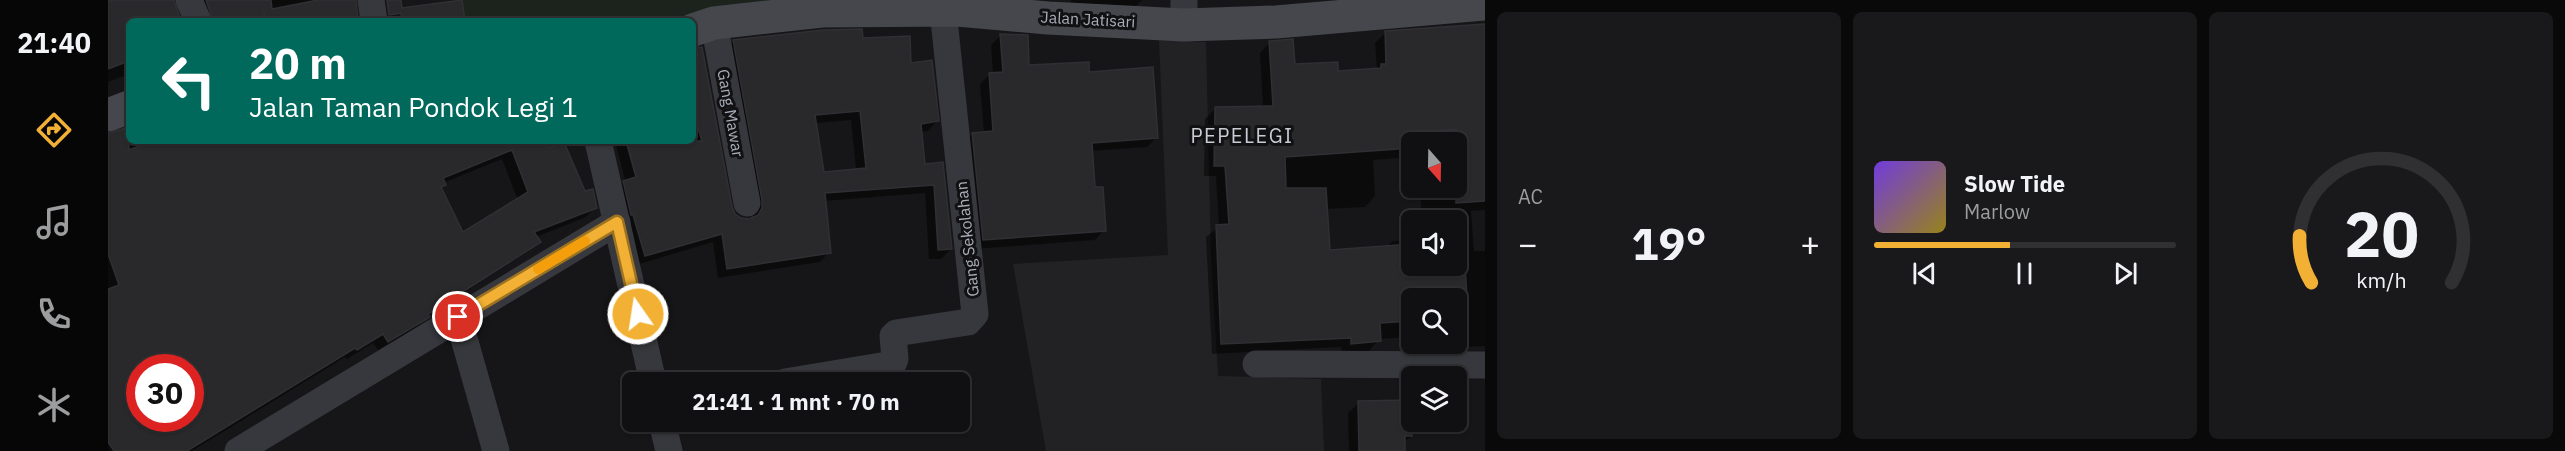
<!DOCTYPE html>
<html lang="id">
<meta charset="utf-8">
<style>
:root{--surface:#101012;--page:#19191b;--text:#f1f3f6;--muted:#9c9d9f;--line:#303032;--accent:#f2b134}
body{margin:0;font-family:"IBM Plex Sans",sans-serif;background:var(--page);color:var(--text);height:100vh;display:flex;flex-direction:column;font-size:22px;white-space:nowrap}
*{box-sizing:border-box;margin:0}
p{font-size:20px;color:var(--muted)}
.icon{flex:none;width:33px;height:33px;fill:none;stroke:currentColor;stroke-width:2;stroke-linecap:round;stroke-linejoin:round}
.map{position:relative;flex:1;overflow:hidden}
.drawer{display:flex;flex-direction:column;gap:12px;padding:12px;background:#09090a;width:1080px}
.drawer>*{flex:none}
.banner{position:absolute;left:18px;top:18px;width:570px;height:126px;border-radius:9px;box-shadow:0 2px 4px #0004,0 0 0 2px var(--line);background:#00695c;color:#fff;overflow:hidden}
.needle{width:39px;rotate:160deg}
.fabs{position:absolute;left:1293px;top:132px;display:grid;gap:12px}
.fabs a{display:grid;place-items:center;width:66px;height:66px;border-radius:9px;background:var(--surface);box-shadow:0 2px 4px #0004,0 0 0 2px var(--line);font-size:30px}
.speed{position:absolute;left:18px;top:354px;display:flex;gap:12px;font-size:30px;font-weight:700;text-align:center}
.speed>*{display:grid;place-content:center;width:78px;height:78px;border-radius:50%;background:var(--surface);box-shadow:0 2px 4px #0004,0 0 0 2px var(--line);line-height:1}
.speed .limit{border:9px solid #d22;background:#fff;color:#111}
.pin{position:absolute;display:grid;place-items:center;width:51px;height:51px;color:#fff;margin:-26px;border:3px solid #fff;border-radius:50%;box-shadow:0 2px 6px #0007}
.me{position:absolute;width:66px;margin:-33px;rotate:347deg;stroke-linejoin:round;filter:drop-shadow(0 0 4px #0008)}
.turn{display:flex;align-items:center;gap:21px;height:126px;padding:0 24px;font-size:27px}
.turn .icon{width:78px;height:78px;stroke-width:2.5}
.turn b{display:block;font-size:42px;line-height:51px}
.big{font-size:45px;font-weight:800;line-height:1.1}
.drawer .tile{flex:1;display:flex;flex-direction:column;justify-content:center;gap:9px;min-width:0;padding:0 21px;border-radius:9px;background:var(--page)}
.drawer .dial{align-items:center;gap:0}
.dial svg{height:156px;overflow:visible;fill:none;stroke:var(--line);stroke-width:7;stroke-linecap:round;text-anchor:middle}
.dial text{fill:var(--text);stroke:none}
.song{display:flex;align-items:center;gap:18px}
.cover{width:72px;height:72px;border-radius:9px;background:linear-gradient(135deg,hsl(260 70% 55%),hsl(50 70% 35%))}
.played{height:6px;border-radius:3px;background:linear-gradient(90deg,var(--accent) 45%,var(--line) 45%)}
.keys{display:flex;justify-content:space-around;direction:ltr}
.heat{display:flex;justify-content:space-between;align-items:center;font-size:33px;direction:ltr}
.drawer .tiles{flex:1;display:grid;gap:12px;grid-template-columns:repeat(3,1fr)}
.trip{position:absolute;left:514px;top:372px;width:348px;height:60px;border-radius:9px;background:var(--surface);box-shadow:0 2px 4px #0004,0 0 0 2px var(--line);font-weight:800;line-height:60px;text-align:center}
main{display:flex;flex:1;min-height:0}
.menu{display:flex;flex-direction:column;width:108px;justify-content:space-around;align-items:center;background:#060607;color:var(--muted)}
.menu .icon{width:42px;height:42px}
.menu .active{color:var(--accent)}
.menu b{font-size:27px;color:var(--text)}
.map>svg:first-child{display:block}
.built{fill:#222225}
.green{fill:#1c231d}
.shadow{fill:#0007;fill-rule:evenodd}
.building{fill:#29292c;stroke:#303034;stroke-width:1.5;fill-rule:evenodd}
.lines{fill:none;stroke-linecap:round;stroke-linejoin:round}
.street{stroke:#37383d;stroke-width:27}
.secondary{stroke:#45474d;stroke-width:33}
.route-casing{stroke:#9d7322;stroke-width:15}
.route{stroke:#f2b134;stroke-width:10}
.slow{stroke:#f59e0b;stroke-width:10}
.labels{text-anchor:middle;stroke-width:6;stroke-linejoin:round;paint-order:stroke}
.street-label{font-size:16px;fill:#a8adb8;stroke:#111113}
.quarter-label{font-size:20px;letter-spacing:1.5px;fill:#c9ccd4;stroke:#111113}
</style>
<main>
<nav class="menu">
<b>21:40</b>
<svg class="icon active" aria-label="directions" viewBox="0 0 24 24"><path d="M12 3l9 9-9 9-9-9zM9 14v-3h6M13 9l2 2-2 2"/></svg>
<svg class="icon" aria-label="music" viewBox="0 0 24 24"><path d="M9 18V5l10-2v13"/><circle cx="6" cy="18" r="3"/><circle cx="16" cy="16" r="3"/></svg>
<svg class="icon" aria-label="phone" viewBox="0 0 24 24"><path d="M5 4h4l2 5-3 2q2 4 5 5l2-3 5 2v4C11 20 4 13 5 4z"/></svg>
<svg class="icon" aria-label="climate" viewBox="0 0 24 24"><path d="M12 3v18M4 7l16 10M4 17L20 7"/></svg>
</nav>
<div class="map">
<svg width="1377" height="451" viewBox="0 0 1377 451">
<rect width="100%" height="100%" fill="#161618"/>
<!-- built -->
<path class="built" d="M1051,40L1098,42L1103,256L1110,376L1213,379L1216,451H938L905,264L1060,255Z"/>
<!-- green -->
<path class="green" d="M352,0H670L560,21H356Z"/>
<!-- shadow -->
<g class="shadow">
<path d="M3,0H61L69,21H21V74L0,82V1Z"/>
<path d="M87,0H247L248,19L246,21H93Z"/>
<path d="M963,0H1034L1028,6L963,3Z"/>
<path d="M1377,25V210L1363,211L1366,251H1377V346L1326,349L1325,344H1348V298H1304V337L1271,339L1261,351L1234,353L1233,347L1104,354L1098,237L1111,227L1108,176H1096L1097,119L1107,109L1155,108L1152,53L1162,42L1185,66L1229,73L1269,70L1267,43L1277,33ZM1304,142H1348V188H1312L1314,220H1348V266H1304V240L1284,241L1279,247L1221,251L1218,209L1257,207L1267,196L1265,160L1304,157Z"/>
<path d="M892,36L920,67L980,73L1048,138L1039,147L983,151L986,189L996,230L987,240L866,249L855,144L864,134L876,133L872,84L882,74H885L883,45Z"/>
<path d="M754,40L802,64L829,121L820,131L812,132L816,165L834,163L843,249L833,259H821L817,193L716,201L721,252L712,262L610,278L605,242L528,265L506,192L517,180L507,141H585V49L622,206L626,215L634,219L642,220L645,218V211L616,51L626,41ZM743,120L748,170L715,174L707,123Z"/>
<path d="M21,128V141H437L441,150L487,207L478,217L428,237L431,242L421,251L320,316L310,326L270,350L265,343L239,359L237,357L84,451H0V149ZM394,159L410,200L354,234L332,188L335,183ZM32,368H82V418H32Z"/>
<path d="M1251,403L1303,436L1296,443L1295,451H1241L1240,413Z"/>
</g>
<!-- building -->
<g class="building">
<path d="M0,0H66L73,21H21V61L0,69Z"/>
<path d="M98,0H163L164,9L210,0H248L250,19L157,21L156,12L157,21H135L134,16L105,21Z"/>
<path d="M279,0H293L294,8L354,0L357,21H294L293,13L281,15Z"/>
<path d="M1377,24V201L1348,203V129L1304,132V148L1177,157L1178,188H1218L1222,250L1304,244V266H1357L1359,298H1302L1303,321L1272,323L1273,341L1243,344V338L1113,344L1108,225L1121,224L1117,166H1106L1107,107L1165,106L1161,41L1185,39L1187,64L1230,62V71L1273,68V64H1278L1277,31Z"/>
<path d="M754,29L755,38L802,36L803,63L824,60L831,121L813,124L817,164L835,162L844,249L830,250L826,185L717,193L723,253L619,269L614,234L537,256L525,215H523L515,181L528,177L518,141H594L585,111V48L594,47L624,206L627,214L633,218L641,219L650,215L654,208V200L625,40L715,30ZM752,111L758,168L716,172L707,115Z"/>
<path d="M892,34L920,35L921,65L981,62V72L1045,67L1050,138L984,143L987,187H995L998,231L875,240L864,133L885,131L881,73L895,72Z"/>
<path d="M21,127V150L44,141H439L441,148L456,142L477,191L485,189L489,208L426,232L433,242L320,314L322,317L280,342L275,334L249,350L247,348L79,451H6L0,442V289L11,285L0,254V133ZM404,150L420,192L355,232L333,187L338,185L335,178ZM32,368H82V391L88,400L82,403V418H32Z"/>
<path d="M1304,400V436H1297V451H1251L1250,401Z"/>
</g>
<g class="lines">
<!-- street -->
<g class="street">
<path d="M81,0L90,21"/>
<path d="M263,0L266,21"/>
<path d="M1076,0V25"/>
<path d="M606,23L639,203"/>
<path d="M490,141L545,382"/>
<path d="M350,317L388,451"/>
<path d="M1148,364L1377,365"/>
<path d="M677,382L785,364L787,359L785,336L788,333L860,322L867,314L835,10"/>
<path d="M554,422L561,451"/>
<path d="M130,451L509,222"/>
</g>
<!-- secondary -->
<g class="secondary">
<path d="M585,30L606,23L714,11L849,10L940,18L1076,25L1168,22L1377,4"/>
<path d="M0,115L21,107"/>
</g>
</g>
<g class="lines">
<defs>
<path id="route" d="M350,317L509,222L530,314"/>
</defs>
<!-- route casing -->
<use href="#route" class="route-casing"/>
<!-- route -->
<use href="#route" class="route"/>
<!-- slow -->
<path class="slow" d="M430,269L477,241"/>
</g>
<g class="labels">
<!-- street labels -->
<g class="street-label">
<text transform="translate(980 19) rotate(3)" y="6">Jalan Jatisari</text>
<text transform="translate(623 113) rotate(80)" y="6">Gang Mawar</text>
<text transform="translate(859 239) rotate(-96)" y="6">Gang Sekolahan</text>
</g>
<!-- quarter labels -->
<g class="quarter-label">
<text x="1134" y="143">PEPELEGI</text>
</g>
</g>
</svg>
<div class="fabs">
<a><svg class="needle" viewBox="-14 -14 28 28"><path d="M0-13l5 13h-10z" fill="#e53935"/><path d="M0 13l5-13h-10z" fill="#9c9d9f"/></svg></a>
<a><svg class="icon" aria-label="sound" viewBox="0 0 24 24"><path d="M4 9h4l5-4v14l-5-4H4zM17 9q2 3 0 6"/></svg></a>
<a><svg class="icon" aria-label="search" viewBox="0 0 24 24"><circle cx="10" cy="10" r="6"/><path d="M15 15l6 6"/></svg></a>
<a><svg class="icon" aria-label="layers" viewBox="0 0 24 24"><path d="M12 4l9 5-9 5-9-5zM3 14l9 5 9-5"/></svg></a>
</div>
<div class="speed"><div class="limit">30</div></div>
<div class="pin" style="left:350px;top:317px;background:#d93025"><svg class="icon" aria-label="arrive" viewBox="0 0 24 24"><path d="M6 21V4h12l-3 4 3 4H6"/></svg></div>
<svg class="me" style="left:530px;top:314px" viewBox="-20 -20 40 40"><circle r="17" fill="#f2b134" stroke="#fff" stroke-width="3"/><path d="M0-11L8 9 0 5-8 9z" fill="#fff"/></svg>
<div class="trip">21:41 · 1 mnt · 70 m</div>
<div class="banner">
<div class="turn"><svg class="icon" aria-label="left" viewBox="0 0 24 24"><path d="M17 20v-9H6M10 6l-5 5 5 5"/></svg><div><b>20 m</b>Jalan Taman Pondok Legi 1</div></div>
</div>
</div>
<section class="drawer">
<div class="tiles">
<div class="tile"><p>AC</p>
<div class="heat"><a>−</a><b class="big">19°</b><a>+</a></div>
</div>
<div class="tile">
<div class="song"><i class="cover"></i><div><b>Slow Tide</b><p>Marlow</p></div></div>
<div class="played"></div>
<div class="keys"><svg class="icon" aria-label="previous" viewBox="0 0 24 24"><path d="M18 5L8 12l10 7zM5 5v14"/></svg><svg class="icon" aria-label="pause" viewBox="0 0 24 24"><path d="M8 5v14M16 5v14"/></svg><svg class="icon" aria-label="next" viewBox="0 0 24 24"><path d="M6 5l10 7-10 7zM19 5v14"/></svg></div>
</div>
<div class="tile dial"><svg viewBox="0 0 100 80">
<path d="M14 69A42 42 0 1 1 86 69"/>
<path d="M14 69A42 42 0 0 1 8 45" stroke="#f2b134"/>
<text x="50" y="56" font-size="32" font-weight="700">20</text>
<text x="50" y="72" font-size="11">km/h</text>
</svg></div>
</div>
</section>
</main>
